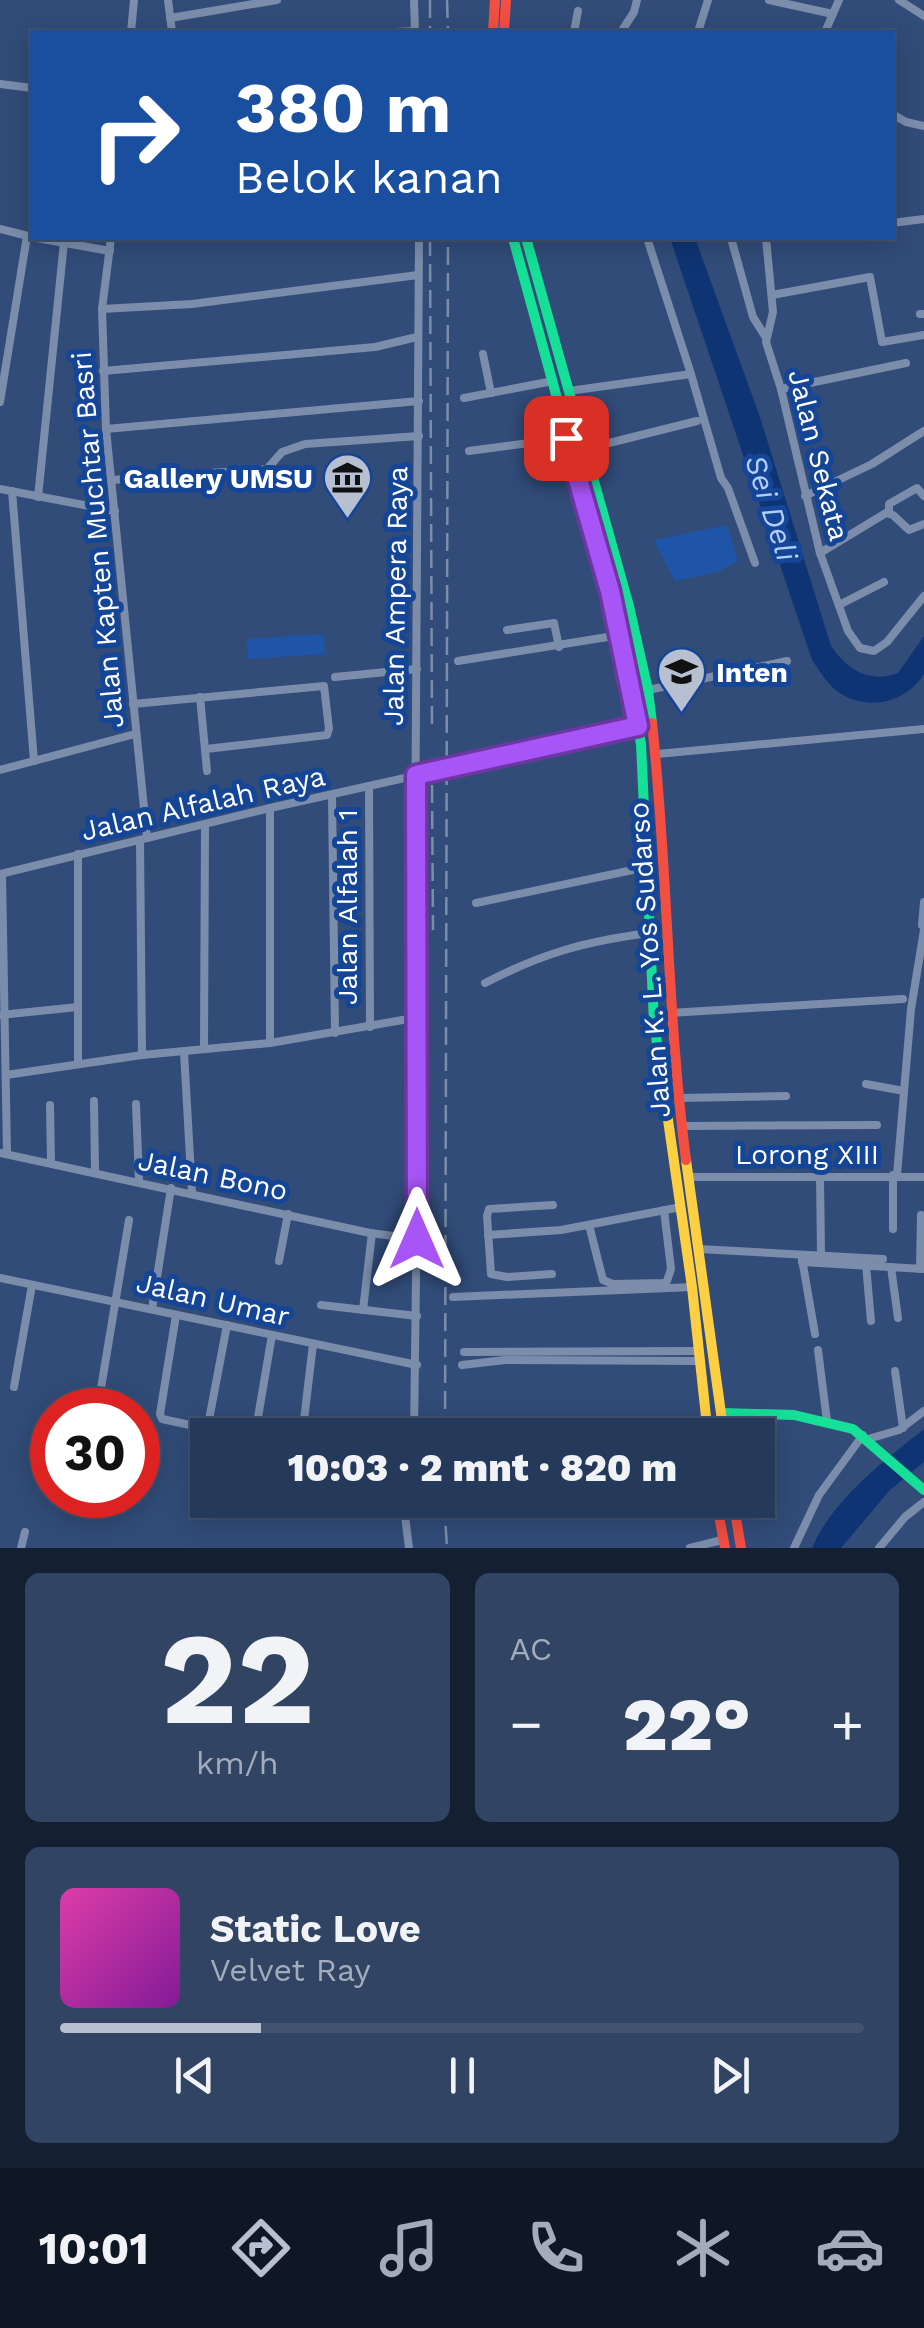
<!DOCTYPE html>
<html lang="id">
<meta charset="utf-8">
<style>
:root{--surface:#25395b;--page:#314464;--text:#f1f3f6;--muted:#a3acbb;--line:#425371;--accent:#b7c0d0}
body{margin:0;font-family:"Work Sans",sans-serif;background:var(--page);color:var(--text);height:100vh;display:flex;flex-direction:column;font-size:38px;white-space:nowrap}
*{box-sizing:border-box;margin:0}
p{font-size:32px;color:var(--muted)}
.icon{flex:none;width:55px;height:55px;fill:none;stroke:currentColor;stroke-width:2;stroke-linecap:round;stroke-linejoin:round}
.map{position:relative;height:1548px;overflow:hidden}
.drawer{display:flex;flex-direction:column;gap:25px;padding:25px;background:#141f32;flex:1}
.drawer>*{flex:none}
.top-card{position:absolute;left:30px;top:30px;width:865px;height:210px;border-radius:0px;box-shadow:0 5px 25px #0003,0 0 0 2px var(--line);background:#1a4fa0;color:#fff;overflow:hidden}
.speed{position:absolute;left:30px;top:1388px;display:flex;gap:20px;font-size:50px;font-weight:700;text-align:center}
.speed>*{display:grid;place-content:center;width:130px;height:130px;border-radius:50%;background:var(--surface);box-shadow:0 5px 25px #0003,0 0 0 2px var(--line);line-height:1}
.speed .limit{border:15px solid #d22;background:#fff;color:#111}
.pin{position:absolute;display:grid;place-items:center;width:85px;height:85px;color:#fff;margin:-42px;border-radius:20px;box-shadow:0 5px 15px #0006}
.me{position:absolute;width:110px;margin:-55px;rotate:0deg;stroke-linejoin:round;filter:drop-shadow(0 0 8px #0008)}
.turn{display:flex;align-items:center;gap:35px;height:210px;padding:0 40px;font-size:45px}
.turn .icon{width:130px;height:130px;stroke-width:2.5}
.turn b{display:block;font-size:70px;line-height:85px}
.big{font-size:75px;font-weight:800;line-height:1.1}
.drawer .card{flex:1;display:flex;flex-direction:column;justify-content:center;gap:15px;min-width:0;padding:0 35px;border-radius:15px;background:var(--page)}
.drawer .dial{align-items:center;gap:0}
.dial b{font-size:130px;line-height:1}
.song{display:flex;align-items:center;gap:30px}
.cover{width:120px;height:120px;border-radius:15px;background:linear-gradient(135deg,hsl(320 70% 55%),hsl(290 70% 35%))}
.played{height:10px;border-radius:5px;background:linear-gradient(90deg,var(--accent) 25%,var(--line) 25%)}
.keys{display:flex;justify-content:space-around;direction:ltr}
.heat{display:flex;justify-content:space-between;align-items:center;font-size:55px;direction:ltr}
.drawer .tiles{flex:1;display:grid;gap:25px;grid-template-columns:1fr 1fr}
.card:last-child{grid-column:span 2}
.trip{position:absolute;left:190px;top:1418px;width:585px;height:100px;border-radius:0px;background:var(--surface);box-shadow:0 5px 25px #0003,0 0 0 2px var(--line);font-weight:800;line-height:100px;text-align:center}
.menu{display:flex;height:160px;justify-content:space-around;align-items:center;background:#0f1724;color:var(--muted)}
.menu .icon{width:70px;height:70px}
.menu .on{color:var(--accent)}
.menu b{font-size:45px;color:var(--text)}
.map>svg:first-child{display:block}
.green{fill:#1f55a9}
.water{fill:#0f3473}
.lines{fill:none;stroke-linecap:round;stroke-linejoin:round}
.street{stroke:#7b8dab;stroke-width:8}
.fast{stroke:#16e098;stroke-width:10}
.slow{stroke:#ffcf43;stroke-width:10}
.jam{stroke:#f24e42;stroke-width:10}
.rail{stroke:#7c8daa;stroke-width:2.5;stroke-dasharray:18 8;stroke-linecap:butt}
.route-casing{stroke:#6d37a1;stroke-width:25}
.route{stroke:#a855f7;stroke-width:18}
.labels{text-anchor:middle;stroke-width:10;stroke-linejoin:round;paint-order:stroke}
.street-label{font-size:28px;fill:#fff;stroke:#144596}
.poi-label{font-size:28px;font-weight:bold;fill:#fff;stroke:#144596;text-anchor:end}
.water-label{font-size:30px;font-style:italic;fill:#b1cdf9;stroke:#144596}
</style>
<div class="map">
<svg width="924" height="1548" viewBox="0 0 924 1548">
<rect width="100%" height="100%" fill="#314c79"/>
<!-- green -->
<g class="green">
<path d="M727,525L738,561L720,571L675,581L654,540Z"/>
<path d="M324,634L325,654L248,659L247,639Z"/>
</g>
<!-- water -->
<g class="water">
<path d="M670,238H695L760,417L831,646C847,669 869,684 898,673L924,636V674C906,703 867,712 838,692C827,684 820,671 812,660Z"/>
<path d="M924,1429V1462L890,1490L841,1548H812C833,1499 883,1462 924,1429Z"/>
</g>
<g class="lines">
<!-- street -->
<g class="street">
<path d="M168,0L172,32"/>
<path d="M414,0L415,32"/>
<path d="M769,0L833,14"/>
<path d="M899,0L924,16"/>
<path d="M170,18L277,0"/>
<path d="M131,32L134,0"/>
<path d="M395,32L415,31"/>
<path d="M574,32L578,11"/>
<path d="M595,32H614"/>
<path d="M621,32L634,12L637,0"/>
<path d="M698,32L708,0"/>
<path d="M825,32L839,0"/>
<path d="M0,84L32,88"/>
<path d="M892,114L906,122L924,126"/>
<path d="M892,223L924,219"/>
<path d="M0,229L28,236"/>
<path d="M37,238L110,251"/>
<path d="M111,238L102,309L106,429L147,838"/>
<path d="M731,238L753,317L765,336"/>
<path d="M766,238L773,312L766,342L781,389L820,553L848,631L860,648L874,651L887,642L924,596"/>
<path d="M772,295L870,277L882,342L924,335"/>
<path d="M102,309L192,304L418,275"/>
<path d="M920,314H924"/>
<path d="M483,354L491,393"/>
<path d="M103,371L375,347L417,337"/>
<path d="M691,374L721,478L728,488L755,563"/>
<path d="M781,389L906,363"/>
<path d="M569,391L691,374L647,238"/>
<path d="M464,398L553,381"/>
<path d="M0,402L27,236"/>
<path d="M106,429L419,401"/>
<path d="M585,449L697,421"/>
<path d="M469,451L567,438"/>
<path d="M112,480L267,469L282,452L305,444L419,436"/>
<path d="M0,489L115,511"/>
<path d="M12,491L34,761"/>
<path d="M805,496L872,464L924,431"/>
<path d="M38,497L64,242"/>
<path d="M889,513V504L917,488L924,496"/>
<path d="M820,553L886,513L893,515L909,530L924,524"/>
<path d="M839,605L884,582"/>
<path d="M507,630L554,623L559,647"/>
<path d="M458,661L620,635"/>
<path d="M335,677L417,669"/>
<path d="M648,690L787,661"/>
<path d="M200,697L207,771"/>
<path d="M133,704L324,686L329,729L327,735L206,749"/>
<path d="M657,754L924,729"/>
<path d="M0,770L135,734"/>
<path d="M369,786L370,1027"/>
<path d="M332,796L335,1033"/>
<path d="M140,840L142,1055"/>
<path d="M78,854V1064"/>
<path d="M0,874L270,808L638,726"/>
<path d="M2,874L7,1154"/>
<path d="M476,903L647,867"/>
<path d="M922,925L924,902"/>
<path d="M485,983C543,953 586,941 650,933"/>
<path d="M670,1013L903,999"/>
<path d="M0,1015L78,1007"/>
<path d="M270,1043V808"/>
<path d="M204,1049L205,825"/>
<path d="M184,1052L192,1193"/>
<path d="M6,1075L142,1055L270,1043L414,1018"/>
<path d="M866,1084L904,1091"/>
<path d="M678,1098L786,1096"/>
<path d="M94,1101L95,1172"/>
<path d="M136,1104L139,1181"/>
<path d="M50,1105L51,1163"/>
<path d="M682,1126L877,1125"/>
<path d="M0,1153L370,1233L417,1239"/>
<path d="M893,1175V1229"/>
<path d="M897,1175L911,1009L924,930"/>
<path d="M820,1176L821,1255"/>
<path d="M689,1177H924"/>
<path d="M589,1225L603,1280L613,1284L663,1283L667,1281L671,1269L664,1210"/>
<path d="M488,1235L561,1230L681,1207"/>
<path d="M699,1249L883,1259"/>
<path d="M802,1259L815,1334"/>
<path d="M279,1261L288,1214"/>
<path d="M802,1262L924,1269"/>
<path d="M866,1265L871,1321"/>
<path d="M891,1267L898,1318"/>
<path d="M920,1269L921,1215"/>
<path d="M552,1274L507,1277L491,1274L487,1216L489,1209L553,1205"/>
<path d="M0,1278L417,1365"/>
<path d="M453,1297L692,1287"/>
<path d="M321,1305L417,1316"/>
<path d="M152,1309L171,1188"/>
<path d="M363,1310L372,1233"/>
<path d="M176,1315L160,1414L162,1419L204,1428L208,1425L227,1325"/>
<path d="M313,1344L304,1420L372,1435"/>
<path d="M818,1350L827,1421"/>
<path d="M464,1352L698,1351"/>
<path d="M462,1365L505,1360L699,1361"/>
<path d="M895,1371L903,1428"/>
<path d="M14,1387L32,1285"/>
<path d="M99,1400L129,1220"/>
<path d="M472,1420H706"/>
<path d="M255,1435L272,1335"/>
<path d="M414,1435L418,1120L414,1018L419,238"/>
<path d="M868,1439L899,1430L924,1411"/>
<path d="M403,1500L409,1548"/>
<path d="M21,1548L25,1532"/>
<path d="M690,1548L722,1540"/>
<path d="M794,1548L819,1495L863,1435"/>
<path d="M879,1548L905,1517L924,1502"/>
</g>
<!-- fast -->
<g class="fast">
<path d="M513,238L610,591L641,744L654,1022L662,1078"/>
<path d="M526,238L629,606L648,690L652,723"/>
<path d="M722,1413L794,1415L853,1429L924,1490"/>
</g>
<!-- slow -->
<g class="slow">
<path d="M662,1078L692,1287L708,1435"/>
<path d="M686,1160L724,1435"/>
</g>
<!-- jam -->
<g class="jam">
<path d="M493,32L495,0"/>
<path d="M504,32L506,0"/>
<path d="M652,723C668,869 667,1015 686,1160"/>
<path d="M716,1500L725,1548"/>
<path d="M733,1500L741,1548"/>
</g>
<!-- rail -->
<g class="rail">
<path d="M430,0V32"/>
<path d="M447,0L448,32"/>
<path d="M430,238L432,730"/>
<path d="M432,785L433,930"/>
<path d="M445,1435L448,238"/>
<path d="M444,1500L447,1548"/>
</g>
</g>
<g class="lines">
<defs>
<path id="route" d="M417,1239L416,775L638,726L610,591L566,438"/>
</defs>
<!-- route casing -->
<use href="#route" class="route-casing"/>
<!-- route -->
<use href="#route" class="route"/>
</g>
<!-- icons -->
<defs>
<symbol id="museum-pin" viewBox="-11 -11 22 30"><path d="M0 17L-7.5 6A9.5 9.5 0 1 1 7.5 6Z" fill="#b7c0d0" stroke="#144596"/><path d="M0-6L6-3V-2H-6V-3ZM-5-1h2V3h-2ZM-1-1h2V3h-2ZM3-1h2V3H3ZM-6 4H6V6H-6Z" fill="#111"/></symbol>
<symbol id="school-pin" viewBox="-11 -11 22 30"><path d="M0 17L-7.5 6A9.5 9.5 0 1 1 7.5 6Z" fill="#b7c0d0" stroke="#144596"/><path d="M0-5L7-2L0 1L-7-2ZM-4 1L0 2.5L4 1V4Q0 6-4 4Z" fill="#111"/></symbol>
</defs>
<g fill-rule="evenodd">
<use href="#museum-pin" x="320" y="450" width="55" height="75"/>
<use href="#school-pin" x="654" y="644" width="55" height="75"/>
</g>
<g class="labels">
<!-- street labels -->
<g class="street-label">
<text transform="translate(819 455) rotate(76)" y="10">Jalan Sekata</text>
<text transform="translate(97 540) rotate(-95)" y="10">Jalan Kapten Muchtar Basri</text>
<text transform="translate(395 596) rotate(-89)" y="10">Jalan Ampera Raya</text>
<text transform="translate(203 803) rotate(-13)" y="10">Jalan Alfalah Raya</text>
<text transform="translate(347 907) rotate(-90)" y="10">Jalan Alfalah 1</text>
<text transform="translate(649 960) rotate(-94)" y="10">Jalan K. L. Yos Sudarso</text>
<text x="807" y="1164">Lorong XIII</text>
<text transform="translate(213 1175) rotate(12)" y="10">Jalan Bono</text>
<text transform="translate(213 1299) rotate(13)" y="10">Jalan Umar</text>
</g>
<!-- poi labels -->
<g class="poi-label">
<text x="313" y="488">Gallery UMSU</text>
<text x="716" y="682" text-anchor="start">Inten</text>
</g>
<!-- water labels -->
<g class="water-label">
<text transform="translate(771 508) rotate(72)" y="10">Sei Deli</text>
</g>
</g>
</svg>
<div class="speed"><div class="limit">30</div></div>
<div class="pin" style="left:566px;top:438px;background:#d93025"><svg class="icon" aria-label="arrive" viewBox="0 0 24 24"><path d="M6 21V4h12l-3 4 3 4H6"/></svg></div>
<svg class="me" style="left:417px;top:1239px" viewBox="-20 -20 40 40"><path d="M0-17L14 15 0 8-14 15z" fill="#a855f7" stroke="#fff" stroke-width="4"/></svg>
<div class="trip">10:03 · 2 mnt · 820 m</div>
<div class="top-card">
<div class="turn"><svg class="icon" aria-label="right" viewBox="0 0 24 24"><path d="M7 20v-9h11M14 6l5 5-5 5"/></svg><div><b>380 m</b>Belok kanan</div></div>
</div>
</div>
<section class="drawer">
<div class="tiles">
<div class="card dial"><b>22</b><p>km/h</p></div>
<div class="card"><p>AC</p>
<div class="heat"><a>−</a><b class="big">22°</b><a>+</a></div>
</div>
<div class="card">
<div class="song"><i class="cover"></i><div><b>Static Love</b><p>Velvet Ray</p></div></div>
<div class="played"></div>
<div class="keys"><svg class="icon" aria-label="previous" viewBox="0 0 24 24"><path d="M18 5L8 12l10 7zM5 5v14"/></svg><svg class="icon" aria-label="pause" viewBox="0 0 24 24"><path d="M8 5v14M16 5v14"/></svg><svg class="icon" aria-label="next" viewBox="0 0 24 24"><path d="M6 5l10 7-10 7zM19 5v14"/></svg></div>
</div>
</div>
</section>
<nav class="menu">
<b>10:01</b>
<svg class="icon on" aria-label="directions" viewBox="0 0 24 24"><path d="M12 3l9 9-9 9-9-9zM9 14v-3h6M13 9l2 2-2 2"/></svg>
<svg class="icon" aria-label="music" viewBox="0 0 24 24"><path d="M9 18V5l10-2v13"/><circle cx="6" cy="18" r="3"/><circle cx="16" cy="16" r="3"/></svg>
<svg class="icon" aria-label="phone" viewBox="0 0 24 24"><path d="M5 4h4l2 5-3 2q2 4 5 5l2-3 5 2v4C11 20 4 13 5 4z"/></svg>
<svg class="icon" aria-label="climate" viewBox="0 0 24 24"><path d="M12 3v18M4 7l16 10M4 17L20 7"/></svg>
<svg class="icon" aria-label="car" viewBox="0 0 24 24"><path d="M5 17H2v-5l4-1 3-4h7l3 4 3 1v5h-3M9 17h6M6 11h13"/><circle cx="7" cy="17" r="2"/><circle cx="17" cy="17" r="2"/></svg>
</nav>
